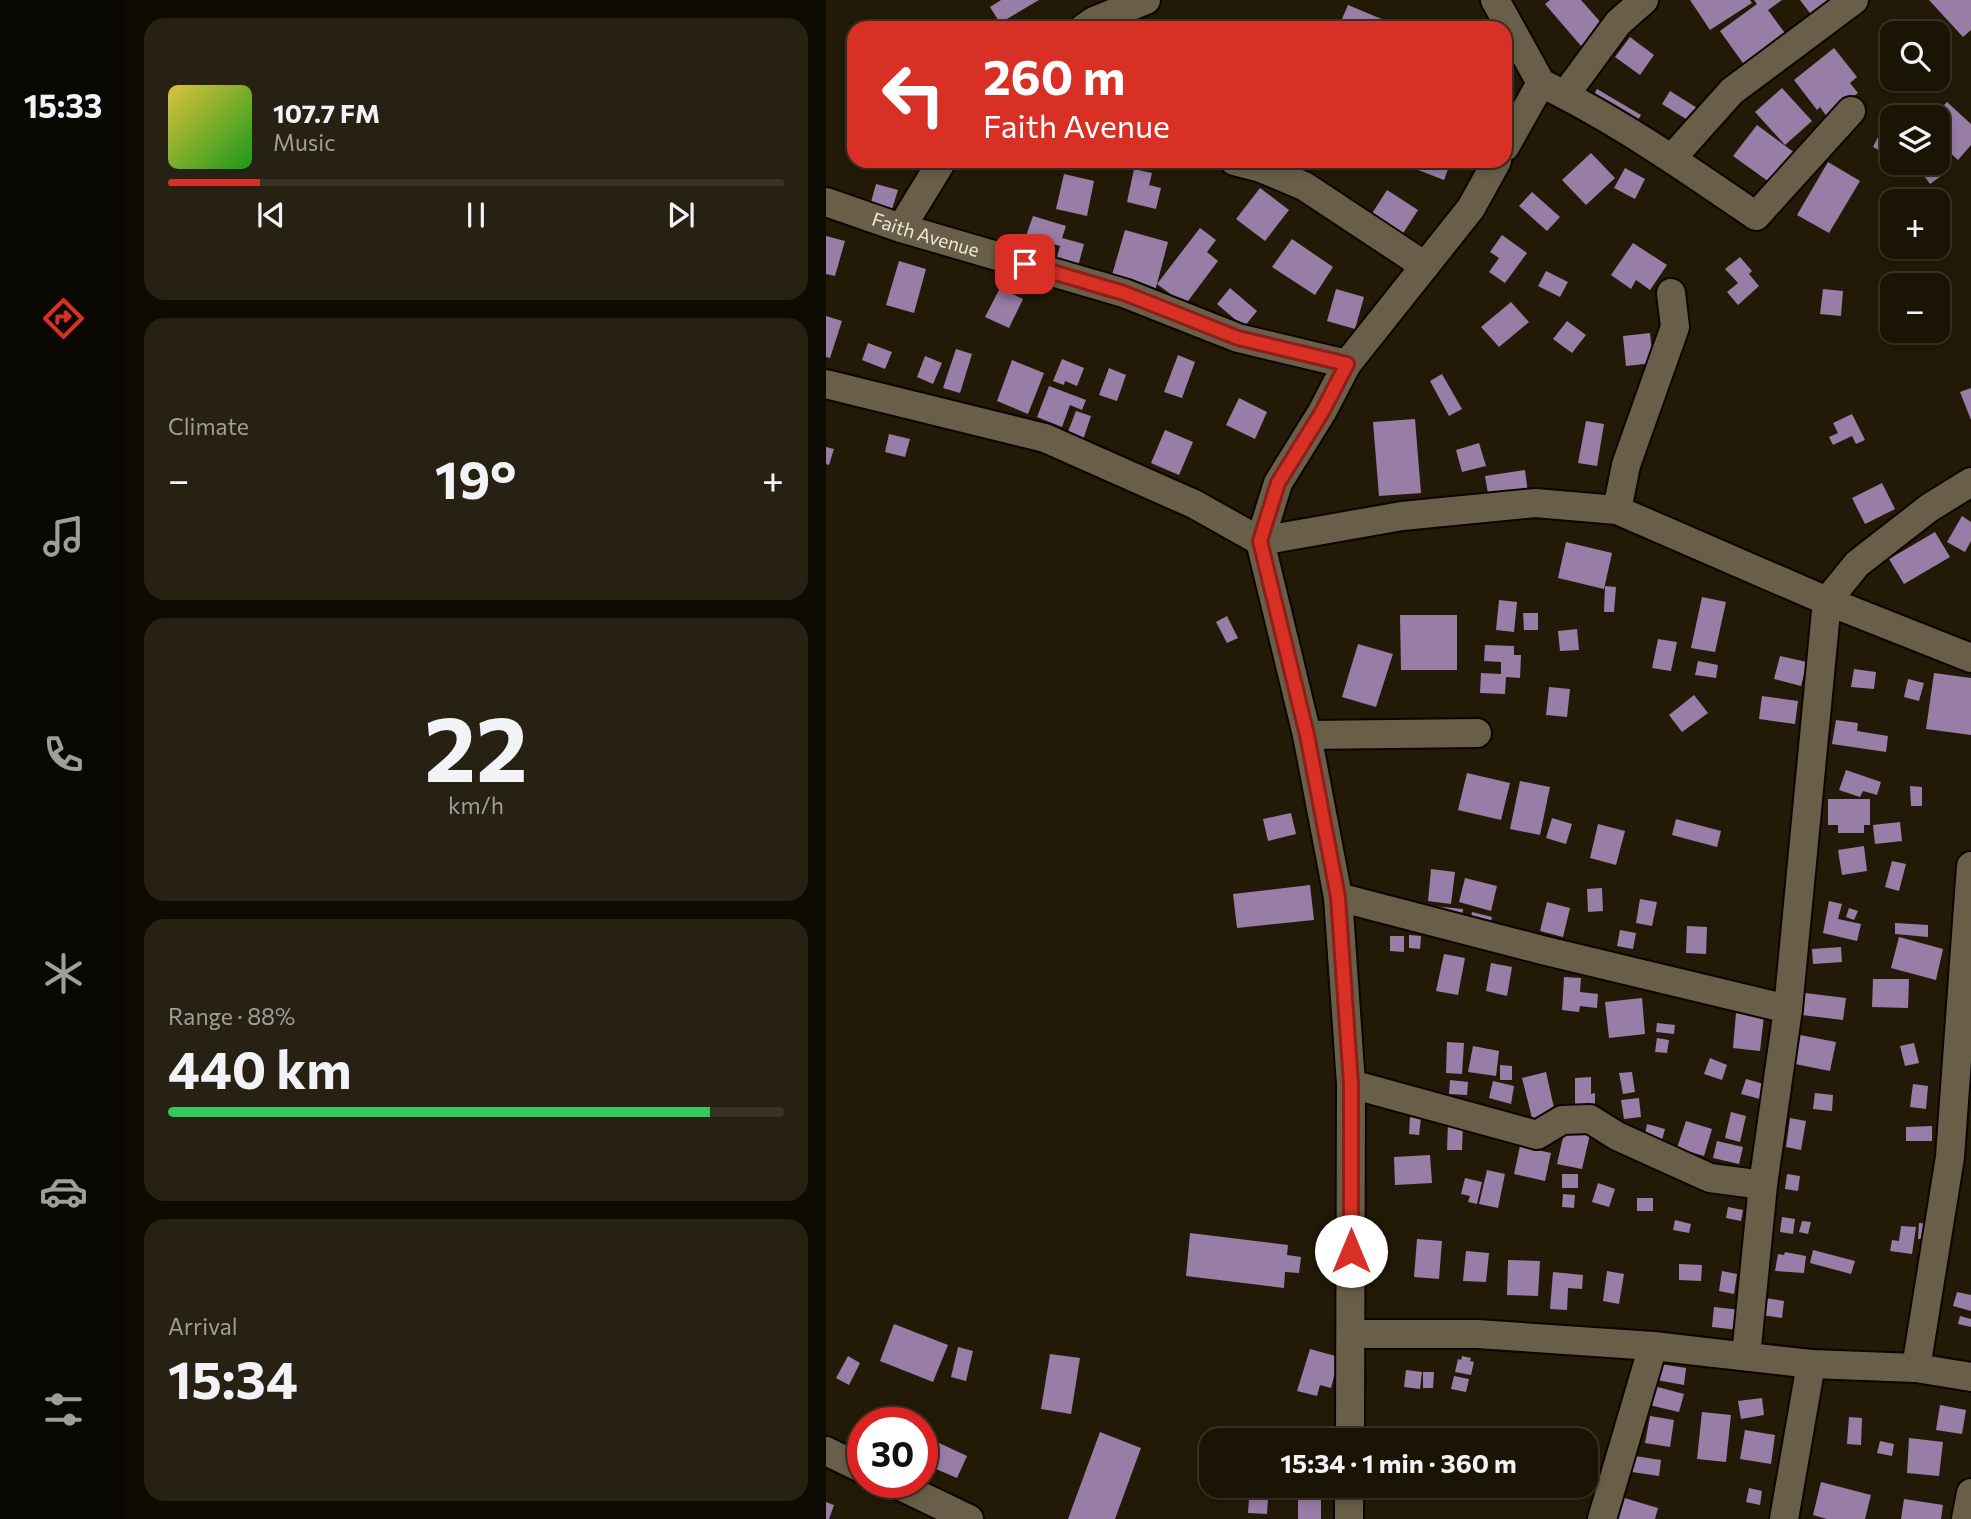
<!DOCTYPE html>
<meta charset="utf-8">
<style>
:root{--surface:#1a1404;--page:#272113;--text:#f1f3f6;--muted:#9f9e9a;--line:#383326;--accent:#d93025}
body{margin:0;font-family:Commissioner,sans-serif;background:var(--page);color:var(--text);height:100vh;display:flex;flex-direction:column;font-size:26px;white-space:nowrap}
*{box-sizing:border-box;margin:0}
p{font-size:23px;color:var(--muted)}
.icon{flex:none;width:38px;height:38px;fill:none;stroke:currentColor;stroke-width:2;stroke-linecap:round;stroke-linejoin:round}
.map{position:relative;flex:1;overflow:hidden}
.panel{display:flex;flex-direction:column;gap:18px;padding:18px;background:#0e0b02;width:700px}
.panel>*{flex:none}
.hud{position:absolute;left:21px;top:21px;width:665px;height:147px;border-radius:21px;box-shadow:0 4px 10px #0003,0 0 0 2px var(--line);background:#d93025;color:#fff;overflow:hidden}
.fabs{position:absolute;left:1054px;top:21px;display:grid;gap:14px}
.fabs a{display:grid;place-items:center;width:70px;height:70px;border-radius:14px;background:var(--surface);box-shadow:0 4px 10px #0003,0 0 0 2px var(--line);font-size:35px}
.speed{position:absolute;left:21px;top:1407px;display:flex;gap:14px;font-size:35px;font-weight:700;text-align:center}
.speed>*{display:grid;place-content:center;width:91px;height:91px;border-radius:50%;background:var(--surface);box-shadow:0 4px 10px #0003,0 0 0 2px var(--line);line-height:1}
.speed .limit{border:10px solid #d22;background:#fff;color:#111}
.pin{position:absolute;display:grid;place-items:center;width:60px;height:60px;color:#fff;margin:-30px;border-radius:14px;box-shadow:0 4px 10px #0006}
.me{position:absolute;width:77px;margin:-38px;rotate:0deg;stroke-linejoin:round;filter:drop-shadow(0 0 5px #0008)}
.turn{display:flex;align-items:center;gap:24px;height:147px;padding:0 21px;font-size:32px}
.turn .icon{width:91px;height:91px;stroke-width:2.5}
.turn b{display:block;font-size:49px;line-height:60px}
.big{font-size:52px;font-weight:700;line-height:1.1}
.panel .card{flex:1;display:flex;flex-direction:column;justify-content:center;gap:10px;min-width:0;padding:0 24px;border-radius:21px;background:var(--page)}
.panel .dial{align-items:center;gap:0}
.dial b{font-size:91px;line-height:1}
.song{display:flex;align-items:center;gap:21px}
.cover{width:84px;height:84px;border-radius:10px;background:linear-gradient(135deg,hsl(50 70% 55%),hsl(120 70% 35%))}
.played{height:7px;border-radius:4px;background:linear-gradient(90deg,var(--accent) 15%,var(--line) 15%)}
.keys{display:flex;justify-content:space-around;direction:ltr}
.heat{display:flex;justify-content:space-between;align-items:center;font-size:38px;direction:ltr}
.charge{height:10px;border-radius:5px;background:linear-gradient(90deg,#34c759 88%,var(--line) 0)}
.trip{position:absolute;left:373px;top:1428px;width:399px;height:70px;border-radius:21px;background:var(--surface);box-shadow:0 4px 10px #0003,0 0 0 2px var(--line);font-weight:700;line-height:70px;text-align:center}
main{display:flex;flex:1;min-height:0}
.tabs{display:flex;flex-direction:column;width:126px;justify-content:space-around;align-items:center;background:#0a0802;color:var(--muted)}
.tabs .icon{width:49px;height:49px}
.tabs .on{color:var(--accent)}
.tabs b{font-size:32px;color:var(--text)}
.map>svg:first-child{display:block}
.building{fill:#987da7}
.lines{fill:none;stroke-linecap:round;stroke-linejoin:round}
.street-casing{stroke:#0c0500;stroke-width:32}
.street{stroke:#695f49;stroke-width:28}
.route-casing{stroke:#8d1f18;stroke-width:18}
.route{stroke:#d93025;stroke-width:12}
.labels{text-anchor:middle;stroke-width:7;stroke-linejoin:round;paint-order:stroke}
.street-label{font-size:19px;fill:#eee8db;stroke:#221a06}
</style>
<main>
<nav class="tabs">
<b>15:33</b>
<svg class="icon on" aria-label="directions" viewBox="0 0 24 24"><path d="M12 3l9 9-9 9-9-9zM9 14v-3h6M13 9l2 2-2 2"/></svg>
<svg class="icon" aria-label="music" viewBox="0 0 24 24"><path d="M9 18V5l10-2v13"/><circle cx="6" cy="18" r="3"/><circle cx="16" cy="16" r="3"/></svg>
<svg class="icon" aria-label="phone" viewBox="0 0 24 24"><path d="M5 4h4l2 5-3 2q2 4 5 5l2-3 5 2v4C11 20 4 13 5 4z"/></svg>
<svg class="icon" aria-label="climate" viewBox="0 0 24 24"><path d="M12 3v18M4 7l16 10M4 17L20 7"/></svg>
<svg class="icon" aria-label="car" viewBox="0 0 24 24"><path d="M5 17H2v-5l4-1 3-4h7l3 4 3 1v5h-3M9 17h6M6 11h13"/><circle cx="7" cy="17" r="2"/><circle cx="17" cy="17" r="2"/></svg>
<svg class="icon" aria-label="filters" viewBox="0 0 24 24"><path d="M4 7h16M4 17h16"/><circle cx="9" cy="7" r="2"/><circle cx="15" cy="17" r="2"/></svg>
</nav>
<section class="panel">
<div class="card">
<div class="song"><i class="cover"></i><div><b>107.7 FM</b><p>Music</p></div></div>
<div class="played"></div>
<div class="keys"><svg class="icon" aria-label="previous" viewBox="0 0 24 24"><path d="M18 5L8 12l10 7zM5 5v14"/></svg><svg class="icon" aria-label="pause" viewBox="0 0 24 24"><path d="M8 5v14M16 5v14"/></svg><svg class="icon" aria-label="next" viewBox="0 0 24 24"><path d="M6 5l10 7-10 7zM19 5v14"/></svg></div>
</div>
<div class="card"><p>Climate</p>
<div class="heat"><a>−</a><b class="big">19°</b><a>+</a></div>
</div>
<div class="card dial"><b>22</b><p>km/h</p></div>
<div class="card"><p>Range · 88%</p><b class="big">440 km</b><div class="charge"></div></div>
<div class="card"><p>Arrival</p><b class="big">15:34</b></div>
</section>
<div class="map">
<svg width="1145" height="1519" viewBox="0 0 1145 1519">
<rect width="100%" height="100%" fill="#221a06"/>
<!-- building -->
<g class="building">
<path d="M175,0H213L174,23L164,7Z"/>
<path d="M724,0H755L778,26L755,46L719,4Z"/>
<path d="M864,0H924L926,3L884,30Z"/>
<path d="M928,0H956L942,10L961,36L919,66L894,31L931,4Z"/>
<path d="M974,0H1008L987,17Z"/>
<path d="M1103,0H1145V30L1137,37Z"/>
<path d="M522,5L570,25L568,28H512Z"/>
<path d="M1090,20L1099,33H1073Z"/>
<path d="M804,37L828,55L814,75L789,57Z"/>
<path d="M1008,48L1031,77L1024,83L1032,93L1001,117L994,107L991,110L968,80Z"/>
<path d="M956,88L986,121L959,145L929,112Z"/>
<path d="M771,89L815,115L806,130L762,105Z"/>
<path d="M844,91L876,111L868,124L836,104Z"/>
<path d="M1121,102L1145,124V145L1132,160L1111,141V117H1107Z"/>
<path d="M931,125L969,153L946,184L907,156Z"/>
<path d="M1057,127L1066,132V157L1047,147Z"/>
<path d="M765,153L789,178L760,205L736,180Z"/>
<path d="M569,161H625L618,180Z"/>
<path d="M1002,162L1034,181L1003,233L971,215Z"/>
<path d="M1089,163H1112L1119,173L1104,184Z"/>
<path d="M799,168L819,179L809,199L788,188Z"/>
<path d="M308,169L326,173L323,185L335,188L330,209L301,202Z"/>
<path d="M238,174L268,181L261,216L230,209Z"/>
<path d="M50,184L72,190L66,209L45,202Z"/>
<path d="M434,188L463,210L439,241L410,219Z"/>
<path d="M561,190L592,210L576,235L545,215Z"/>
<path d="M706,192L734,217L721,231L693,206Z"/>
<path d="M207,216L240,226L236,238L258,244L250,274L228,268L234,246L200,236Z"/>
<path d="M374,228L390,240L381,252L392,261L359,305L331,284Z"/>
<path d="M299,230L342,242L328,295L284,282Z"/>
<path d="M676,235L701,253L679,283L663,272L673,258L664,252Z"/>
<path d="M0,236L19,241L9,276L0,274Z"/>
<path d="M466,239L507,267L489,295L446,267Z"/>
<path d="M807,243L841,265L824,290L810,280L805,289L785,275Z"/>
<path d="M914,257L926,271L923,274L933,286L912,305L901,292L912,283L899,269Z"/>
<path d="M73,261L100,269L88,313L60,305Z"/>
<path d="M720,271L742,282L734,297L712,286Z"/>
<path d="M174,288L197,299L183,328L159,317Z"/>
<path d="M404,288L431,311L418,327L391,304Z"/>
<path d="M510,289L538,297L529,329L501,321Z"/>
<path d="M997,289L1017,291L1015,316L994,314Z"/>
<path d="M685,302L703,322L673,347L655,327Z"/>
<path d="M0,316L16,321L4,358L0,357Z"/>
<path d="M741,321L760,335L746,353L727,339Z"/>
<path d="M824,333L827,363L800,366L797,336Z"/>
<path d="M42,343L66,352L59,369L36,360Z"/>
<path d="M130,349L146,354L134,393L117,388Z"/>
<path d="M352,355L369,362L356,398L338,392Z"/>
<path d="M99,356L116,363L107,384L91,377Z"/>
<path d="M236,359L258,368L251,386L239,381L238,385L227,381Z"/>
<path d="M186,360L218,373L202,414L171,401Z"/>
<path d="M283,368L300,375L291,401L273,395Z"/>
<path d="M616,374L636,409L623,416L604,381Z"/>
<path d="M223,386L260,400L256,410L244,405L236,427L211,417Z"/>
<path d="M1145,388V420L1134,392Z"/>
<path d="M413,398L441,412L429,439L400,425Z"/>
<path d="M250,411L265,416L256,443L240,437Z"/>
<path d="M1026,414L1039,440L1030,444L1026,436L1007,445L1003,437L1012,433L1007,423Z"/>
<path d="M589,419L595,493L553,496L547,422Z"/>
<path d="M760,421L778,424L771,466L752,463Z"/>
<path d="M339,430L367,442L353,475L325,463Z"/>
<path d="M63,434L84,439L79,457L59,452Z"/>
<path d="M653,443L660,466L636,472L630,450Z"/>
<path d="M0,447L8,449L3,465L0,464Z"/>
<path d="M699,470L702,493L663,500L659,476Z"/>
<path d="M1056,483L1069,509L1039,524L1026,498Z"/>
<path d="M1136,516L1145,522V541L1139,552L1121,542Z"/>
<path d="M1109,532L1124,557L1078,584L1063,559Z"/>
<path d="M740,542L786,553L778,589L732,578Z"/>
<path d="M779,586L790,587L788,612H778Z"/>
<path d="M876,597L900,602L889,652L865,648Z"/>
<path d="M673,600L691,602L688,632L670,630Z"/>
<path d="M697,613H712V630H698Z"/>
<path d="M574,615H631V670H575Z"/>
<path d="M401,616L412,638L401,643L390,622Z"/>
<path d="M751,629L753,650L734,651L732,631Z"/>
<path d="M832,639L851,642L845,671L826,668Z"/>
<path d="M532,644L567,654L550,707L516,697Z"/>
<path d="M659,645L688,646V655H695L694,678L680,677L679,694L654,693L655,673L675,674V662L658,661Z"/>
<path d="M954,656L981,662L975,686L948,679Z"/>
<path d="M872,661L892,665L890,678L869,675Z"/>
<path d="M1028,669L1050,672L1048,689L1025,687Z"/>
<path d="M1108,673L1145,678V735L1100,729Z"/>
<path d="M1082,679L1098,683L1093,701L1078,697Z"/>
<path d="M723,687L744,689L741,717L720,715Z"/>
<path d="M868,695L882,713L856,732L843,715Z"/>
<path d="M936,696L972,701L969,724L933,719Z"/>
<path d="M1010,720L1032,723L1031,731L1062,736L1060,752L1006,744Z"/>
<path d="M1020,770L1055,782L1051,795L1037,791L1034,797L1013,790Z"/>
<path d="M641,773L684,783L675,820L632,810Z"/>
<path d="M694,781L724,787L714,835L684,829Z"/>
<path d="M1084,786L1096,787V806H1085Z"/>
<path d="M1002,799H1044V825H1038V833H1012V825H1002Z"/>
<path d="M465,813L470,834L442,841L437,819Z"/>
<path d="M726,818L746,824L740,844L720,838Z"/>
<path d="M850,819L895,831L891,847L846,835Z"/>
<path d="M1074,822L1076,841L1049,844L1047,825Z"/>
<path d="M772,824L799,831L790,865L764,858Z"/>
<path d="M1038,846L1041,871L1016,875L1012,850Z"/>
<path d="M1066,861L1080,864L1073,891L1059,887Z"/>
<path d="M605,869L629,872L625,904L602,901Z"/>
<path d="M639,878L671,886L665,911L633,902Z"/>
<path d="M484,885L488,920L411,928L407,894Z"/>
<path d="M776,888L777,911L762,912L761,889Z"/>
<path d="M814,899L831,902L826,926L810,923Z"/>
<path d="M1003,901L1016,904L1012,919L1035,924L1031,941L997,933Z"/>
<path d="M721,902L744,908L737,937L714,931Z"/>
<path d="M606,906L637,909L636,920L606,917Z"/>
<path d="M1023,908L1032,911L1028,920L1020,917Z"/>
<path d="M646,912L666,917L664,926L644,922Z"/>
<path d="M1069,923L1102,925V937L1069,934Z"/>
<path d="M861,926L881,927L880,954L860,953Z"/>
<path d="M794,930L810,933L807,949L791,946Z"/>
<path d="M583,935L595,936L594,949L583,948Z"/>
<path d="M564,936H578V952L564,951Z"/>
<path d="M1073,937L1117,949L1110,980L1065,968Z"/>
<path d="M1015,947L1016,962L987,964L986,949Z"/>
<path d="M618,954L639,958L632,995L610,991Z"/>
<path d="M665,963L686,967L681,996L660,991Z"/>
<path d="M738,977L755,978L754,992L772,994L771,1008L754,1006L753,1012L736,1010Z"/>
<path d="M1047,979H1083L1082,1008L1046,1007Z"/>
<path d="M979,993L1020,998L1017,1020L976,1015Z"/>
<path d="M816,998L819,1034L783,1038L779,1002Z"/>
<path d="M910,1013L938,1016L934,1051L907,1048Z"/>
<path d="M831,1023L849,1025L848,1034L830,1032Z"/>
<path d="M974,1035L1010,1042L1004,1071L969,1064Z"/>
<path d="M831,1038L843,1040L841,1053L829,1052Z"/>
<path d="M621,1042L638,1043L636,1074L620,1073Z"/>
<path d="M1088,1043L1093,1063L1079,1066L1074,1046Z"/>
<path d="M647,1046L673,1051L670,1076L642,1072Z"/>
<path d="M884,1058L901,1065L896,1080L878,1074Z"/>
<path d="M674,1065L686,1066V1080H674Z"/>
<path d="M720,1072L730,1117L707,1122L696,1078Z"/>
<path d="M806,1072L809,1092L797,1094L793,1073Z"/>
<path d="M765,1077V1094L769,1093V1111H749V1078Z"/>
<path d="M920,1079L938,1084L934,1099L915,1094Z"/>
<path d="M624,1080L642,1082L641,1095L623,1094Z"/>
<path d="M667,1081L688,1086L685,1104L663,1098Z"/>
<path d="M1087,1084L1102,1086L1100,1109L1084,1107Z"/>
<path d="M989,1093L1007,1095L1006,1111L987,1109Z"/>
<path d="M813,1098L815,1117L798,1119L795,1100Z"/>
<path d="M905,1112L920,1116L914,1142L899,1138Z"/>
<path d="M584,1117L595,1118L593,1135L583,1134Z"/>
<path d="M964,1118L980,1121L975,1150L960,1147Z"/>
<path d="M860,1121L886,1129L878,1156L851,1148Z"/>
<path d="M622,1122L637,1123L636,1150H621Z"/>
<path d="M740,1124L765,1130L756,1169L731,1164Z"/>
<path d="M821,1124L839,1129L835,1144L818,1140Z"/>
<path d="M1106,1126V1141H1080V1127Z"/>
<path d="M891,1141L917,1147L913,1164L887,1158Z"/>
<path d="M694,1146L725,1153L719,1181L688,1174Z"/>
<path d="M604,1155L606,1183L569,1185L568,1157Z"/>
<path d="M661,1170L679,1174L672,1208L653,1204Z"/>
<rect x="736" y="1174" width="16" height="14"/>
<path d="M961,1174L974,1176L972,1191L959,1189Z"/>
<path d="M639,1178L656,1182L651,1204L642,1202L644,1196L635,1194Z"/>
<path d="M772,1183L789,1189L783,1207L766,1202Z"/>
<path d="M737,1194L749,1195L748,1208L736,1207Z"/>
<rect x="811" y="1198" width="16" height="13"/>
<path d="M902,1207L917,1210L915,1221L900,1218Z"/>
<path d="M956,1217L969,1219L967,1234L954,1232Z"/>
<path d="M849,1220L865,1224L863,1233L847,1230Z"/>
<path d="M976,1221L985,1222L982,1234L973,1232Z"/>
<path d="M1093,1223L1108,1224L1107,1240L1092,1239Z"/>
<path d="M1075,1226L1090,1227L1086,1254L1064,1251L1066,1240L1073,1241Z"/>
<path d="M364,1233L462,1245L461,1255L475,1257L473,1273L459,1272L458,1288L360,1276Z"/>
<path d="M591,1239L616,1241L613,1279L588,1277Z"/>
<path d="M987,1250L1029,1261L1025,1274L984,1263Z"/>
<path d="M640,1251L663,1253L660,1282L637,1281Z"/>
<path d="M959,1252L980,1256L978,1273L949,1271L952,1254L958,1255Z"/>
<path d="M682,1260L714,1261L712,1296L681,1295Z"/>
<path d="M853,1264L876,1265L875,1281L853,1280Z"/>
<path d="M781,1271L798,1274L793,1304L777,1301Z"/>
<path d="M896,1271L911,1274L908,1294L893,1291Z"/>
<path d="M727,1272L757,1275L756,1289L742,1288L741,1310L724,1309Z"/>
<path d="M1131,1292L1145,1295V1311L1127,1306Z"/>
<path d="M939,1298L958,1301L956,1318L936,1315Z"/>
<path d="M888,1307L915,1310L913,1330L886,1327Z"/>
<path d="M1134,1316L1145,1319V1327L1132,1324Z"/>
<path d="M68,1324L122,1345L107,1382L54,1361Z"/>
<path d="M132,1347L147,1351L140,1381L125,1377Z"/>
<path d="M484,1349L513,1357L505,1388L494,1385L491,1396L471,1391Z"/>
<path d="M224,1354L254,1358L245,1414L215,1409Z"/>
<path d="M22,1356L34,1363L23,1385L10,1378Z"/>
<path d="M636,1356L645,1358L644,1361L648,1362L645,1375L629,1372L632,1359L635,1360Z"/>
<path d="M828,1363L860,1368L858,1385L825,1379Z"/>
<path d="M580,1370L596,1372L594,1389L578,1387Z"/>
<path d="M597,1372H608L607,1388H597Z"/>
<path d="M628,1376L643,1379L640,1392L625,1389Z"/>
<path d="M824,1385L858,1394L853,1412L819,1404Z"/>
<path d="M936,1398L938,1415L915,1419L912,1401Z"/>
<path d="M1114,1405L1140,1410L1136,1434L1110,1430Z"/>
<path d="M876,1412L905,1415L900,1462L871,1459Z"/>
<path d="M824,1416L848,1420L844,1447L819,1443Z"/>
<path d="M1023,1417L1036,1418L1035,1445L1021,1444Z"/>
<path d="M554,1428L574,1431L573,1440H552Z"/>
<path d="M919,1430L949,1435L945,1464L914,1459Z"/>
<path d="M274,1432L315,1448L289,1519H242Z"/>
<path d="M98,1436L141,1456L131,1478L96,1463Z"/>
<path d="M1083,1438L1117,1442L1113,1476L1081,1473Z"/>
<path d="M1054,1441L1068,1444L1066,1456L1051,1453Z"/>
<path d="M809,1456L835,1460L833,1476L806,1472Z"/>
<path d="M995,1482L1045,1495L1039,1519H1001L987,1515Z"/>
<path d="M424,1486H443L441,1514L422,1513Z"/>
<rect x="472" y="1488" width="23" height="31"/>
<path d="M923,1488L936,1491L934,1505L920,1502Z"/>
<path d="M795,1497L832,1508L829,1519H789Z"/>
<path d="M1078,1499L1117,1505L1115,1519H1075Z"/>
<path d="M0,1502L8,1505L3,1519H0Z"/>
</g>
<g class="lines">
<defs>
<g id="street">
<path d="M669,0L715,83L679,147"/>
<path d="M258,28L268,21L320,0"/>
<path d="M715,83C791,120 860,168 930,216L1025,111"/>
<path d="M739,95L792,23L818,0"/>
<path d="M846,158L906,91L1028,0"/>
<path d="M408,161L435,168L478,186L599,266"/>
<path id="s1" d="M0,202L75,228L298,293L412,338L521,364"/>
<path d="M75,228L116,161"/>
<path d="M0,384L219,438L368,504L434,541L576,516L709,503L791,510L1001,601L1145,658"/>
<path d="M791,510L800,465L849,327L845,293"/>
<path d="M481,735L651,733"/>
<path d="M512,897L716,950L962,1009"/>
<path d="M525,1084L711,1135L736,1120L764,1119L791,1136L884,1178L937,1185"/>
<path d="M526,1334H651L827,1346L985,1364L1090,1368L1145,1377"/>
<path d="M920,1356L937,1185L962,1009L1001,601L1031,564L1103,508L1145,482"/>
<path d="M1090,1368L1124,1157L1145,866"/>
<path d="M524,1440L525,1084L512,897L481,735L434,541L452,483L496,412L521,364L645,208L671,161"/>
<path d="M0,1451L37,1469"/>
<path d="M66,1482L143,1519"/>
<path d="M523,1519V1486"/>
<path d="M776,1519L827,1346"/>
<path d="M958,1519L985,1364"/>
<path d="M1140,1519L1145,1493"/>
</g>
</defs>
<!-- street casing -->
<use href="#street" class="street-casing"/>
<!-- street -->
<use href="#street" class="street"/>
</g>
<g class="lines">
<defs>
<path id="route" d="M199,264L298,293L412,338L521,364L496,412L452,483L434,541L481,735L512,897L525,1084V1251"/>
</defs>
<!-- route casing -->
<use href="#route" class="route-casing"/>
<!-- route -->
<use href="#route" class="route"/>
</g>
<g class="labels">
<!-- street labels -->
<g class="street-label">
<text dy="7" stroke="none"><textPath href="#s1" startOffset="105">Faith Avenue</textPath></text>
</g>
</g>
</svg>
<div class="fabs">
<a><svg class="icon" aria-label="search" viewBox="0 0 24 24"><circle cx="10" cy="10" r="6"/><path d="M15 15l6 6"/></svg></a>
<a><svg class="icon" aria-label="layers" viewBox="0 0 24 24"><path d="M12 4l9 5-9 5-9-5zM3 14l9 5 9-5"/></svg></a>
<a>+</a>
<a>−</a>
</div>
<div class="speed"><div class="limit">30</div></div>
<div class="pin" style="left:199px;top:264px;background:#d93025"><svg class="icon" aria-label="arrive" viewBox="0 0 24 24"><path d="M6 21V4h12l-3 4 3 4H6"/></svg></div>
<svg class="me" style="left:525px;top:1251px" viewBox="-20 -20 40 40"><circle r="19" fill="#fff"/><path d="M0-13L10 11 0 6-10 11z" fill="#d93025"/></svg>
<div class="trip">15:34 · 1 min · 360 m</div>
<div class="hud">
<div class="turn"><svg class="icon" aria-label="left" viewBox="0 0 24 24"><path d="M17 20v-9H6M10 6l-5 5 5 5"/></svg><div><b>260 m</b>Faith Avenue</div></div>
</div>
</div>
</main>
